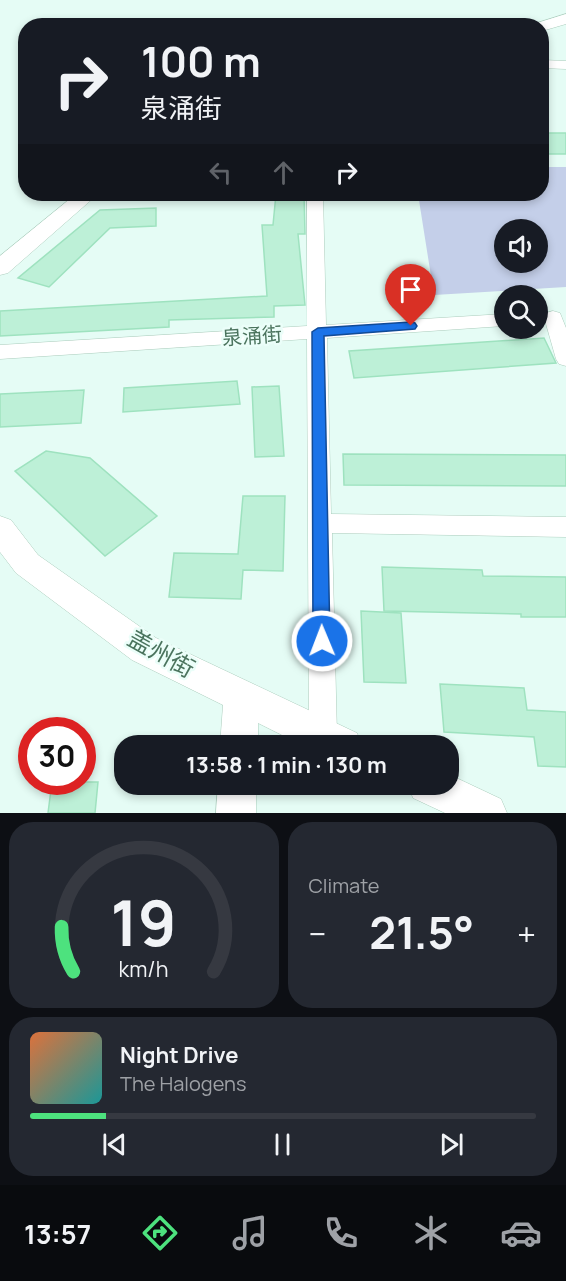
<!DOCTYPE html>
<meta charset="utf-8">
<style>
:root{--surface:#171b24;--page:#242831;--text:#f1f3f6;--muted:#9ea1a6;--line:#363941;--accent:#4de27e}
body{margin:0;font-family:Manrope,"Noto Sans SC",sans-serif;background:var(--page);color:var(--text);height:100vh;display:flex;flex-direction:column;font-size:22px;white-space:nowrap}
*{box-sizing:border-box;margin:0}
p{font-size:20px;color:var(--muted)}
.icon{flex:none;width:33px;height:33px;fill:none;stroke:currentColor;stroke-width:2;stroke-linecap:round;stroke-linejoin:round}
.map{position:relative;height:813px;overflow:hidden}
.drawer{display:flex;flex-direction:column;gap:9px;padding:9px;background:#0d0f14;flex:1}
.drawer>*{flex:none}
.hud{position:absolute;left:18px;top:18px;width:531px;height:183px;border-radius:24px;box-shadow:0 3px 9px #0003;background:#171b24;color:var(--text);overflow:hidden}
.tools{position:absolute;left:494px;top:219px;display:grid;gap:12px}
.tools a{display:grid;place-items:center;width:54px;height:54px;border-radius:50%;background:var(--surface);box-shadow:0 3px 9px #0003;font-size:30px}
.speed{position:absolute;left:18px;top:717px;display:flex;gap:12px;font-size:30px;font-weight:700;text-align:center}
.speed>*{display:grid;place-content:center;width:78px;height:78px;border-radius:50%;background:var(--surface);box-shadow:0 3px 9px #0003;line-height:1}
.speed .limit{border:9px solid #d22;background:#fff;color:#111}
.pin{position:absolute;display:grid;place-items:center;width:51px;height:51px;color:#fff;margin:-62px -26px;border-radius:50% 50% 50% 0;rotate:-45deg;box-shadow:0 0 6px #0007}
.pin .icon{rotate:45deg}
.me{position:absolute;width:66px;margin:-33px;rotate:359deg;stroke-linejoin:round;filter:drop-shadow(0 0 4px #0008)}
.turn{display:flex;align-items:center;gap:21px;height:126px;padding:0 24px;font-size:27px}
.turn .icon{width:78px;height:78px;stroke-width:2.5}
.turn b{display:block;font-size:42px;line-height:51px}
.lanes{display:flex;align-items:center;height:57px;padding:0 24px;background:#0003;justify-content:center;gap:30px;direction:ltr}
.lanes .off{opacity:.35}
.big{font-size:45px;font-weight:700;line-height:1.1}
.drawer .card{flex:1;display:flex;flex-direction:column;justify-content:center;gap:9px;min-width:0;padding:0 21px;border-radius:24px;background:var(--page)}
.drawer .dial{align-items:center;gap:0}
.dial svg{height:156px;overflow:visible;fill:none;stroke:var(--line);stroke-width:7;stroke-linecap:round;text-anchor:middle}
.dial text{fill:var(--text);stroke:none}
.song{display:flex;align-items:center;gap:18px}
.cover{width:72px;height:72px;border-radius:9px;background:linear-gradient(135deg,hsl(20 70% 55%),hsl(180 70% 35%))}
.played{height:6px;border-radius:3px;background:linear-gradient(90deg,var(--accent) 15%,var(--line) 15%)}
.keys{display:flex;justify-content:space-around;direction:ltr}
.heat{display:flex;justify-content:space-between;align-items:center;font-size:33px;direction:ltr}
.drawer .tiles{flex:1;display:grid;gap:9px;grid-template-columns:1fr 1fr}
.card:last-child{grid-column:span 2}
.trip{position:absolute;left:114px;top:735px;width:345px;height:60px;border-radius:24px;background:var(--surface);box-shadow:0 3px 9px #0003;font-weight:700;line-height:60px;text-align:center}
.menu{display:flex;height:96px;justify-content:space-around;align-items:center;background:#090b0e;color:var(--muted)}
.menu .icon{width:42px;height:42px}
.menu .selected{color:var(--accent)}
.menu b{font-size:27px;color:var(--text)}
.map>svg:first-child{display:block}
.green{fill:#c4cfe9;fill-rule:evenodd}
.building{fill:#bdf0d7;stroke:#9ee2bf;stroke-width:1.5}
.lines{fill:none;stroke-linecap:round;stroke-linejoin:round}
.minor-casing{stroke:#accdbd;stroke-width:1}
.tertiary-casing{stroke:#accdbd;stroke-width:1}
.minor{fill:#fff;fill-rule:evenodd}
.tertiary{fill:#fff;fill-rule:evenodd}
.route{fill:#1a73e8;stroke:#114b97;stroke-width:1.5}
.labels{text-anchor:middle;stroke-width:5;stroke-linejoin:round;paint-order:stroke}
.street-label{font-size:20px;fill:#4b745e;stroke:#ebfef9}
.near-street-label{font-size:24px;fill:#4b745e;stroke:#ebfef9}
</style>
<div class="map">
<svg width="566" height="813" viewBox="0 0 566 813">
<rect width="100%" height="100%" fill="#e5fcf5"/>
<!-- green -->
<path class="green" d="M542,167H566V287L434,295L418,194H542ZM504,230H537V262H504Z"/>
<!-- building -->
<g class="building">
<rect x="542" y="133" width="24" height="21"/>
<path d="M276,194H304L305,234H298L305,305L274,306V317L169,320V327L0,336V311L267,296L262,225H273Z"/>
<path d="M156,208V226L110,228L49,287L18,278L100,210Z"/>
<path d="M544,338L556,363L354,378L349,351Z"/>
<path d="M237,381L240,404L123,412L124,388Z"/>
<path d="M279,386L284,456L255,457L252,387Z"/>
<path d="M84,390L81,423L0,427V394Z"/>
<path d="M46,451L90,458L157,516L105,556L15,471Z"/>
<path d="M343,454L566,455V486L344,485Z"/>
<path d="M243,496H285L283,571L243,570L241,599L169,597L174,553L238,554Z"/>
<path d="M382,567L482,570L483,576L566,577V617H521V614L384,611Z"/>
<path d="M361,611L401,613L406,683L364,682Z"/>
<path d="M440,684L524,688L527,710L566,712V767L538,766L534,737L444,732Z"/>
<path d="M52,782H98L95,813H48Z"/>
</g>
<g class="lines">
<defs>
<g id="minor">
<path d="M542,60L566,61V69L542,68Z"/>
<path d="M307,194H323L326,325L504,314V326L327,338L331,514L566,517V537L332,533L337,736L333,746H313L309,736L307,339L0,359V345L307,326Z"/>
<path d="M553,311L560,313L566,328V366L559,364L556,359L544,317L546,313Z"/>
</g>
<g id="tertiary">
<path d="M566,14V24L542,31V26H535L537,23Z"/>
<path d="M76,194H98L8,273L0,275V256Z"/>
<path d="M0,516L11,520L38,555L156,638L357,733L362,746H304L258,723V746H220L223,705L132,660L16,573L0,552Z"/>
<path d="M448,774L501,799L507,813H445L413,798L408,784H448Z"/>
<path d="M218,784H256V813H216Z"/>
</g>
</defs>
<!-- minor casing -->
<use href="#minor" class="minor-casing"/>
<!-- tertiary casing -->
<use href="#tertiary" class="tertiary-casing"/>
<!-- minor -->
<use href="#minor" class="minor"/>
<!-- tertiary -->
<use href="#tertiary" class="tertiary"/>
</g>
<!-- route -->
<path class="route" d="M411,322L415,323L417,326L415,329L324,336L330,641L328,647L322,649L316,647L313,641L312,332L318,328Z"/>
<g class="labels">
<!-- street labels -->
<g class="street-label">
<text transform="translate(252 336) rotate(-4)" y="7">泉涌街</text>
</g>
<!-- near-street labels -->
<g class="near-street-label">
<text transform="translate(161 654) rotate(29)" y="8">盖州街</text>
</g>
</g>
</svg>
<div class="tools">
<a><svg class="icon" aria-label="sound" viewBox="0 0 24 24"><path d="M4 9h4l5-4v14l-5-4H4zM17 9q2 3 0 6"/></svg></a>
<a><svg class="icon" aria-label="search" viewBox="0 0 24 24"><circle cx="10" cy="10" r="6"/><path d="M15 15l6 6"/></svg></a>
</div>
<div class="speed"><div class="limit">30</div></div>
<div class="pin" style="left:411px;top:326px;background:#d93025"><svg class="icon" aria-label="arrive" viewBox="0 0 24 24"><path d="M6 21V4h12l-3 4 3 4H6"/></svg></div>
<svg class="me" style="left:322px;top:641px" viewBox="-20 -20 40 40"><circle r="17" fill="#1a73e8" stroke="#fff" stroke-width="3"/><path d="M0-11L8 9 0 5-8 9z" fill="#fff"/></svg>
<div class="trip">13:58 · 1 min · 130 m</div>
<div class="hud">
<div class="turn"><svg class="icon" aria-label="right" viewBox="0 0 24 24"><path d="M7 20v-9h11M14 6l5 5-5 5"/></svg><div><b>100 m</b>泉涌街</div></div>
<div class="lanes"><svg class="icon off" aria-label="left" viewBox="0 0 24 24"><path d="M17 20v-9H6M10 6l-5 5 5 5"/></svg><svg class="icon off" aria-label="ahead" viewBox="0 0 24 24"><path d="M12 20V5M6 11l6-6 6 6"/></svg><svg class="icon" aria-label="right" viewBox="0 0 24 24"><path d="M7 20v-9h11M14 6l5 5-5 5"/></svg></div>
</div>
</div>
<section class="drawer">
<div class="tiles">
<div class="card dial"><svg viewBox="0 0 100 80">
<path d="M14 69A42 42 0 1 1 86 69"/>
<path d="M14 69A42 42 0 0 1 8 46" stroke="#4de27e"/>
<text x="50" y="56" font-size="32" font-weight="700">19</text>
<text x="50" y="72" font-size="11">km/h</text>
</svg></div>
<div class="card"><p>Climate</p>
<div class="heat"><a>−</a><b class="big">21.5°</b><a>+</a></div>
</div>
<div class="card">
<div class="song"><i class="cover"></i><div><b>Night Drive</b><p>The Halogens</p></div></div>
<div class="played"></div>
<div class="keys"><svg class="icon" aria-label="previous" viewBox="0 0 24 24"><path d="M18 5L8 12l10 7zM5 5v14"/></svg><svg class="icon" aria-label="pause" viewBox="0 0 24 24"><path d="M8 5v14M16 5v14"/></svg><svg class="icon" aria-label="next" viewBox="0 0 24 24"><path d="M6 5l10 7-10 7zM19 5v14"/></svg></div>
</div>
</div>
</section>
<nav class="menu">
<b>13:57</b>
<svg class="icon selected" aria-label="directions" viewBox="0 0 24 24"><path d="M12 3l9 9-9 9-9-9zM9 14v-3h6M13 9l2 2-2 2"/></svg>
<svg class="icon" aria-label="music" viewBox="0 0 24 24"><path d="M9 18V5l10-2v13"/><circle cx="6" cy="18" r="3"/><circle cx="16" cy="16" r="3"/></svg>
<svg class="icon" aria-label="phone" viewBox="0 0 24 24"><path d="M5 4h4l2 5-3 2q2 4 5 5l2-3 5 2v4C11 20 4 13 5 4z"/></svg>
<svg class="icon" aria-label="climate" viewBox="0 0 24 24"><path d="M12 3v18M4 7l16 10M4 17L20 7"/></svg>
<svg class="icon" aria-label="car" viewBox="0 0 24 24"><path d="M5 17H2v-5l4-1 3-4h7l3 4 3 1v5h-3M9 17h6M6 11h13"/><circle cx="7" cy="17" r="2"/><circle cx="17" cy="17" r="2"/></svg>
</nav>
